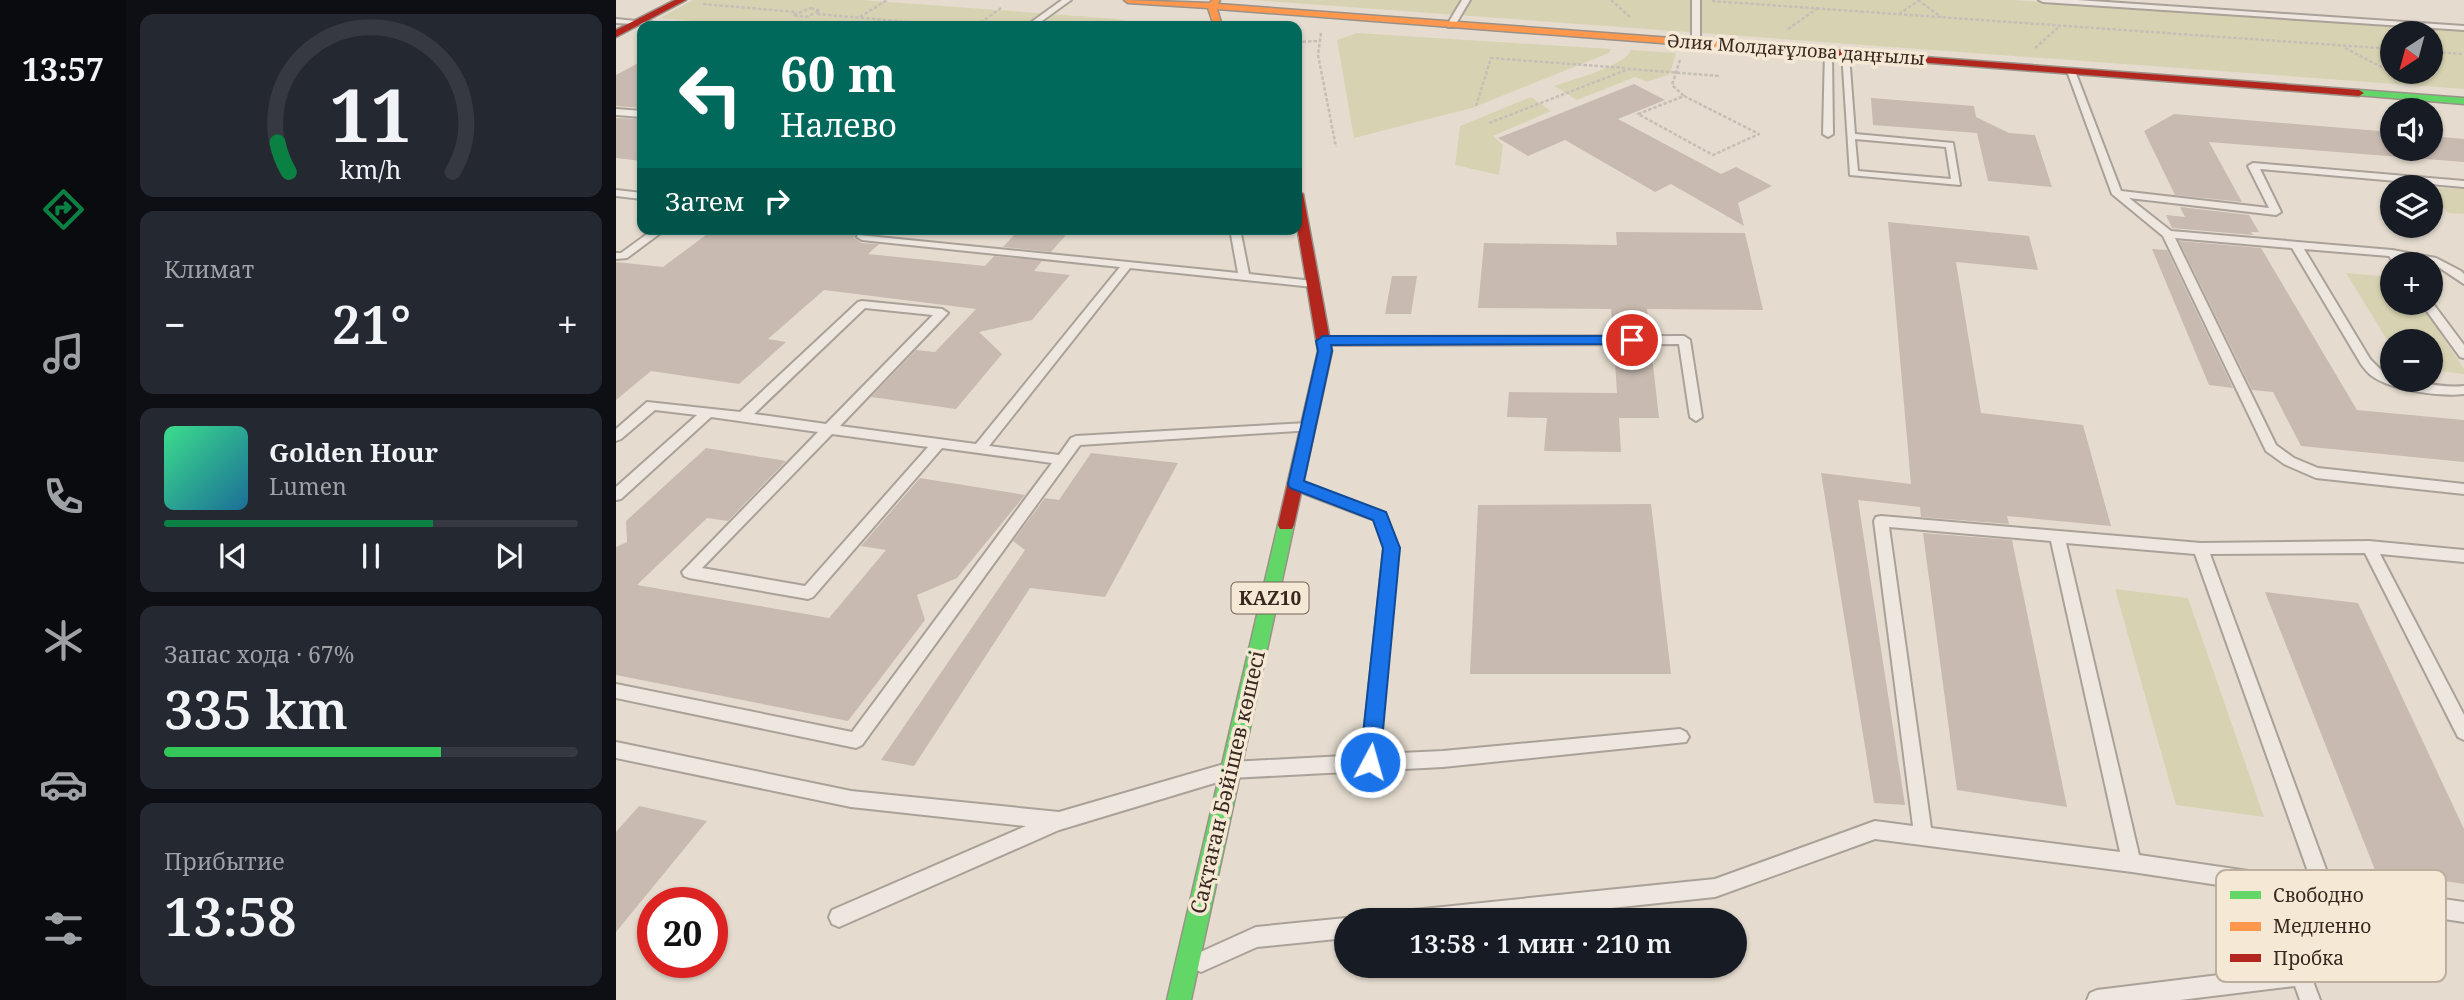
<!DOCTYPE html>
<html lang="ru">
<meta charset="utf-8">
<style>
:root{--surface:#171b24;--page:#242831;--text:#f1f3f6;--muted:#9ea1a6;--line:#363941;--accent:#0b8043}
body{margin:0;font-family:"Noto Serif",serif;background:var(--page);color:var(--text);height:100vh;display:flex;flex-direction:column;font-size:26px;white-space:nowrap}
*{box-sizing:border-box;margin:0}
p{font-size:23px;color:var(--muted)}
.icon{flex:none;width:38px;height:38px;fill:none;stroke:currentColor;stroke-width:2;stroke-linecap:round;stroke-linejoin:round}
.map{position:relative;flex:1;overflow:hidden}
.sheet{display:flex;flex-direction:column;gap:14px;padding:14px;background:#0d0f14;width:490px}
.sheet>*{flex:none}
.guide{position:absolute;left:21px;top:21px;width:665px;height:214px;border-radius:14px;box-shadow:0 2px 5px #0004;background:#00695c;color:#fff;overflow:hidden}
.needle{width:46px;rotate:216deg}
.buttons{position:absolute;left:1764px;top:21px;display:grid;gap:14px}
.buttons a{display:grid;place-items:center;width:63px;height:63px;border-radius:50%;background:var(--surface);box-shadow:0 2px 5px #0004;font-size:35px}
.speed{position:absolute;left:21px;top:887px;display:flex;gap:14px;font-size:35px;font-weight:700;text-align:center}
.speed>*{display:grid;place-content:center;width:91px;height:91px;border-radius:50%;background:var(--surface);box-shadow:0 2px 5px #0004;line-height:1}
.speed .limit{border:10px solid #d22;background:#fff;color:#111}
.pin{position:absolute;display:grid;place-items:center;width:60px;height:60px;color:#fff;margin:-30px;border:4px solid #fff;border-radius:50%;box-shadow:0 2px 7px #0007}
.me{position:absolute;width:77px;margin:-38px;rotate:6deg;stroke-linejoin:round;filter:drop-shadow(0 0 5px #0008)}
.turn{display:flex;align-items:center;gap:24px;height:147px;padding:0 28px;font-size:32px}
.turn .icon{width:91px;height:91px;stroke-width:2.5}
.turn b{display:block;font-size:49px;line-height:60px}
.then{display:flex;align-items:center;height:66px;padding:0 28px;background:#0003;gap:14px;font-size:26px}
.big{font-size:52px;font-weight:600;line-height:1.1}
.sheet .card{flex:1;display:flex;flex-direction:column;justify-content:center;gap:10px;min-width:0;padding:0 24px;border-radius:14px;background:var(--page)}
.sheet .dial{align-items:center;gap:0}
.dial svg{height:182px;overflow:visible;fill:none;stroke:var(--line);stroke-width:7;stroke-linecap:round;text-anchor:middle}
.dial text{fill:var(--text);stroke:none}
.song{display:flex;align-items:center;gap:21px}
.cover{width:84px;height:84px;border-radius:10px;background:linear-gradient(135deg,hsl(150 70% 55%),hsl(200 70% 35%))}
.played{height:7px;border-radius:4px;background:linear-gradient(90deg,var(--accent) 65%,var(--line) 65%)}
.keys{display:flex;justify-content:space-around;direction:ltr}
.heat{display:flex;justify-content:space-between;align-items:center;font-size:38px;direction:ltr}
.charge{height:10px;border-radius:5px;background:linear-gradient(90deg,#34c759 67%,var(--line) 0)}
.trip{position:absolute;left:718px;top:908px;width:413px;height:70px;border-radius:35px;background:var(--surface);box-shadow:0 2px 5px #0004;font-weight:600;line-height:70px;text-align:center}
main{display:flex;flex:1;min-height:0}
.tabs{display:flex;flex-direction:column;width:126px;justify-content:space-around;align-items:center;background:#090b0e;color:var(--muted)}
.tabs .icon{width:49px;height:49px}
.tabs .on{color:var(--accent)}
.tabs b{font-size:32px;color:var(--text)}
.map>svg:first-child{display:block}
.green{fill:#d7d3b2;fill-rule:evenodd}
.building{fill:#c8bab0}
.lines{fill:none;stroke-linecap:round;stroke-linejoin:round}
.lane-casing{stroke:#aaa198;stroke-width:4}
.fast-casing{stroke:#9a9188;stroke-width:3}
.slow-casing{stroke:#9a9188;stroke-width:3}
.jam-casing{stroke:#9a9188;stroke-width:3}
.path{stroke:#c6beb7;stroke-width:2.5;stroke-dasharray:3.5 2;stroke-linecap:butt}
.lane{fill:#ede7e0;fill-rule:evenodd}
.fast{fill:#63d668;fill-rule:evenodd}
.slow{fill:#ff974d;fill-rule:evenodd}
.jam{fill:#b3261e;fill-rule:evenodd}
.route{fill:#1a73e8;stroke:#114b97;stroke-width:2}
.labels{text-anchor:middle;stroke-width:7;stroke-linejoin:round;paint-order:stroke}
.far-street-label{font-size:18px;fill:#39281f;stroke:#f5e8d5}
.shield{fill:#f5e8d5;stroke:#716256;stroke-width:2}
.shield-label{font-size:19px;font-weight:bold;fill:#39281f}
.street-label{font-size:21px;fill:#39281f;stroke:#f5e8d5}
.key{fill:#f5e8d5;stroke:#bdae9e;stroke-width:2}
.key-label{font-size:19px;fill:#39281f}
</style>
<main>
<nav class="tabs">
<b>13:57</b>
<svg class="icon on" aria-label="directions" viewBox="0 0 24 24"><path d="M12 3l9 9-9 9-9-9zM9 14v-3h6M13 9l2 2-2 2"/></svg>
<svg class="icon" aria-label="music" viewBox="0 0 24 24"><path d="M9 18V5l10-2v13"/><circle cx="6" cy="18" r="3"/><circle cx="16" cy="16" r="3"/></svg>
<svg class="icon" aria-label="phone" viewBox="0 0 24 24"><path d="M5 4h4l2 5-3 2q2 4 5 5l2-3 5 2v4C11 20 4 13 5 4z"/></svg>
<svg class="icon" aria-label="climate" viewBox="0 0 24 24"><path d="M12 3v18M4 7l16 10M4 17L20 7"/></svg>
<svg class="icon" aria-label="car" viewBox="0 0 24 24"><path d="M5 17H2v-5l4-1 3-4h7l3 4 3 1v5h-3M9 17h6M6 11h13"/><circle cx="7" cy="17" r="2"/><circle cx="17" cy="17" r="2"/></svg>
<svg class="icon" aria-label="filters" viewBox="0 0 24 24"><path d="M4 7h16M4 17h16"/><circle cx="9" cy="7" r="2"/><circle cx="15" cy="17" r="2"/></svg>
</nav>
<section class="sheet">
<div class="card dial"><svg viewBox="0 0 100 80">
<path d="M14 69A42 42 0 1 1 86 69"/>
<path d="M14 69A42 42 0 0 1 9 56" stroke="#0b8043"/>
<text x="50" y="56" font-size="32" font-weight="700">11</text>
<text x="50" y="72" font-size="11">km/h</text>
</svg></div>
<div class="card"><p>Климат</p>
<div class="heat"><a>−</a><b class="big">21°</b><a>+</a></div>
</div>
<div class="card">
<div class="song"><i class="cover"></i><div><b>Golden Hour</b><p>Lumen</p></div></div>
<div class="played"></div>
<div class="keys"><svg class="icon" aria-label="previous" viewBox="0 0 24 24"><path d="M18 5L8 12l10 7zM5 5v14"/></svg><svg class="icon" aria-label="pause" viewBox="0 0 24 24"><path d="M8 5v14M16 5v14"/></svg><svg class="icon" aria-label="next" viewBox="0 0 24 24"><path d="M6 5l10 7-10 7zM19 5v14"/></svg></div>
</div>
<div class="card"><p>Запас хода · 67%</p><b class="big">335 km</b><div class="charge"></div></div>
<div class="card"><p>Прибытие</p><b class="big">13:58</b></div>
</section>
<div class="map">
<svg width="1848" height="1000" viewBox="0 0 1848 1000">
<rect width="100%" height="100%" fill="#e5dccf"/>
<!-- green -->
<g class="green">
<path d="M77,0H246L501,19L535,26H137L44,18Z"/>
<path d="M636,0H1397L1848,30V89ZM1776,33H1815V72H1776Z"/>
<path d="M741,33L995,49L993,53L856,108L738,138L721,40Z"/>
<path d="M1015,50L1060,53L1054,74L1031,82L1019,77L961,100L938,86C955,80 1009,66 1015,50Z"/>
<path d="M915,97L935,111L877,136L887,145L883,175L839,165L844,126Z"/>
<path d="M1809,187L1848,189V214L1832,213L1815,194V187Z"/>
<path d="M1730,273L1776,277V303H1804L1848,369V374L1815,370V341H1776V348Z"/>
<path d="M1499,589L1572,598L1648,817L1560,805Z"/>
</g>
<!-- building -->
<g class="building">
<path d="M26,61V108L0,106V75Z"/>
<path d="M1018,84L1049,100L1002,119L1105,174L1120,167L1156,186L1122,203L1128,226L1055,184L1039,192L949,140L912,156L882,138Z"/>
<path d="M1255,98L1358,106L1360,117L1393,133L1419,135L1436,187L1372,181L1361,133L1257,125Z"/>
<path d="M1558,114L1776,132V149H1815V136L1848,139V162L1593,142L1626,202L1559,195L1528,131Z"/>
<path d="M0,118L26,119V161L0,158Z"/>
<path d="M1564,207L1633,215L1643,232H1635L1637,235L1556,228L1550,215L1569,217Z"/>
<path d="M1272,222L1413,236L1422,270L1340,262L1365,413L1467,425L1495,526L1391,516L1393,524L1305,517L1304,507L1242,500L1289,805L1258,803L1205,473L1295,484Z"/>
<path d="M98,229H279L273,235L242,232L238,238L246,243L263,244L252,254L369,266L378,256L426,261L418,271L454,275L416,320L363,332L386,354L340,409L255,397L300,350L319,352L360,309L208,290L152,339L170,342L123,384L35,371L0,400V262L47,267Z"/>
<path d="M404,229H455L435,252L387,247Z"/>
<path d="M1000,232L1129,233L1147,310L1031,309L1034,333L997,334L995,309L862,308L868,243L1001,245Z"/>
<path d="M1563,241L1645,248L1741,410L1848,420V462L1685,446L1657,392L1636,390Z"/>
<path d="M1536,249L1551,250L1617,388L1593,385Z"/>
<path d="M776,276H801L795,314H769Z"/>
<path d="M998,347H1035L1043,418H1003L1005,452L928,451L931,418L891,417L893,392L1001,393Z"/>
<path d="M90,448L170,461L112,521L91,518L21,585L213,618L270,550L245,546L304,478L409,495L341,578L301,595L309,620L232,721L0,675V547L11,542L10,521Z"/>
<path d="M475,453L562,463L489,597L414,588L298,766L265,760L409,550L397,541L429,498L443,500Z"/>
<path d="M1035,504L1055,674H854L862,505Z"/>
<path d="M1307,533L1396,540L1451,807L1341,790Z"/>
<path d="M1649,592L1742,603L1848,829V884L1759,870Z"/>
<path d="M23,806L91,821L0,932V832Z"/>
</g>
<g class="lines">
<defs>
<g id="lane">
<path d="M446,0H455L419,26H410Z"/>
<path d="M846,0H854L838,27H832L831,25Z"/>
<path d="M1076,0H1084V43L1080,45L1076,43Z"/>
<path d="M1423,0H1461L1848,26V30L1427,2Z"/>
<path d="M0,19L51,24L55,26L0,23Z"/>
<path d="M1209,51L1216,53L1217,134L1212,137L1207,134Z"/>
<path d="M1226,52L1233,54L1239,134L1337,143L1344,185L1234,175ZM1239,139L1330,147L1335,179L1242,171Z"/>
<path d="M1452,69L1459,71L1505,191L1653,208L1632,166L1637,163L1848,181V187L1644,169L1665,212L1660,215L1513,198L1555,231L1776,250L1820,258L1845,271L1848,274V284L1821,266L1785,258L1789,264H1779L1773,256L1688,249L1754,359L1766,371L1776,375V380C1801,380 1823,389 1848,386V394C1824,397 1775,390 1756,376C1752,373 1748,368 1745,364L1676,248L1559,238L1660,445L1678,458L1702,468L1848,484V494L1700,478L1668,464L1650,451L1547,236L1496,194L1451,71Z"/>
<path d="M0,109L26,111V117L0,115Z"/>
<path d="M0,190L26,193V199L0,196Z"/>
<path d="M38,229H50L11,258L0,259V253H5Z"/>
<path d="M614,229H624L633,274L697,281L703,284L697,287L514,268L373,446L443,455L455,438L460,436L691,423L698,427L696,430L464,445L246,745L240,748L0,698V684L236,732L436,463L326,448L197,597L192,599L73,578L68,576L66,572L202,432L95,417L5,499L0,500V487L81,415L39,410L5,439L0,441V429L31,402L124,412L242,302L246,301L326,309L332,313L224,426L360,444L504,267L246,240L241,237L242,235L622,273ZM249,308L317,315L210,424L138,414ZM216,434L312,447L189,586L86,568Z"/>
<path d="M1815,301L1848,345V358L1844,357L1805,303H1815Z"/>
<path d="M1068,336L1074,340L1086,417L1080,421L1074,417L1063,344L707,345L701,341L707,337Z"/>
<path d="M681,480L769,513L782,548L763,754L827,751L1064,729L1070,732L1073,737L1070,742L827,767L615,778L443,830L223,927L216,924L213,917L216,910L410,826L235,807L0,758V742L235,791L443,812L615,762L746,755L768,548L758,520L676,489L674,485Z"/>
<path d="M1265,516L1585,543L1753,541L1848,550V562L1764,554L1848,715V740L1842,737L1749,553L1594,554L1715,883L1848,902V922L1516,872L1259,839L1099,897L883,920H787L790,913L797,910L1099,879L1259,821L1297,826L1258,521L1260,517ZM1273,527L1435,541L1504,852L1315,828ZM1450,543L1579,554L1695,880L1523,855Z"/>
<path d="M730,918L735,920H730V938L641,947L585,972L578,969L575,962L578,955L640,927Z"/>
<path d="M1685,965L1692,968L1704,1000H1684L1679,986L1564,1000H1471L1474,993L1481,990Z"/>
</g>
<g id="fast">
<path d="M1743,90L1848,98V104L1740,95L1738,93Z"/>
<path d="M670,519L676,521L678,525L575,1000H551L662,525L664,521Z"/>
</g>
<path id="slow" d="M508,0L594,3L596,0H604L602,4L1150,45L1155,48L1150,51L601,9L606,26H598L592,8L512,3Z"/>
<g id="jam">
<path d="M59,0H70L0,37V30Z"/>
<path d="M1150,45L1743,90L1748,93L1743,96L1147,50L1145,48Z"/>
<path d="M681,191L687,194L716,351L678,525L676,529H664L662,525L702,351L681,226Z"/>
</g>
</defs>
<!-- lane casing -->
<use href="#lane" class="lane-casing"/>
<!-- fast casing -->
<use href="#fast" class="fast-casing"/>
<!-- slow casing -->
<use href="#slow" class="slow-casing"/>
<!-- jam casing -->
<use href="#jam" class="jam-casing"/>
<!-- path -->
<g class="path">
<path d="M995,0L1014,17"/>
<path d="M1302,0L1325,17"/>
<path d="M1096,1L1776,49"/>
<path d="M87,4L180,12"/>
<path d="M195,8L204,11L190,17L177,15Z"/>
<path d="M201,14L339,26"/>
<path d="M1283,14L1302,1"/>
<path d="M244,17L271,0"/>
<path d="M360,26L385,8"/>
<path d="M1172,29L1202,8"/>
<path d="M705,33L702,55L720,147"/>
<path d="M681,42L704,41"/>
<path d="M1419,48L1444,26"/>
<path d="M1729,48L1777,73"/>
<path d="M1815,52L1848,54"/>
<path d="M1064,60L1056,85L1068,96"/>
<path d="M1068,96L1143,134L1097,155L1022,114Z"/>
<path d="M860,106L875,58L1009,68"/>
<path d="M873,123L1013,69L1104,76"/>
</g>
<!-- lane -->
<use href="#lane" class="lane"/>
<!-- fast -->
<use href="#fast" class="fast"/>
<!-- slow -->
<use href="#slow" class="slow"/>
<!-- jam -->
<use href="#jam" class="jam"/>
</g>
<!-- route -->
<path class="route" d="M707,336H1016L1022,340L1016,344L715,345L716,351L688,481L770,512L784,548L764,762L761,769L754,771L747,769L744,762L767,548L757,520L674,488L672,484L702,351L700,341Z"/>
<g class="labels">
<!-- far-street labels -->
<g class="far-street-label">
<text transform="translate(1180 50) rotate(4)" y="6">Әлия Молдағұлова даңғылы</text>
</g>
<!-- shield labels -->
<rect class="shield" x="615.5" y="582.5" width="77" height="31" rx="5"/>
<g class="shield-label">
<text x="654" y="605">KAZ10</text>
</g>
<!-- street labels -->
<g class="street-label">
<text transform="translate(612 782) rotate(-77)" y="7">Сақтаған Бәйішев көшесі</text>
</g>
</g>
<!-- legend -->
<rect x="1600" y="870" width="230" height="112" rx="10" class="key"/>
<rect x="1614" y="891" width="31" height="8" fill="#63d668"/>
<rect x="1614" y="922" width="31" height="9" fill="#ff974d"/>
<rect x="1614" y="954" width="31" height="8" fill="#b3261e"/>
<g class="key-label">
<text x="1657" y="902">Свободно</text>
<text x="1657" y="933">Медленно</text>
<text x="1657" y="965">Пробка</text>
</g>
</svg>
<div class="buttons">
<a><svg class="needle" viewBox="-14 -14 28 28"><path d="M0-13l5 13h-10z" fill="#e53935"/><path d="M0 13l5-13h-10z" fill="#9ea1a6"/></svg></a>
<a><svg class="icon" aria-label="sound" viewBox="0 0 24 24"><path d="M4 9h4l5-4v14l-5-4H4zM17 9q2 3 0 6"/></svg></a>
<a><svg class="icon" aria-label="layers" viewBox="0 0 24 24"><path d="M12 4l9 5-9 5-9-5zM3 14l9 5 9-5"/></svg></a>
<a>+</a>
<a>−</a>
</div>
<div class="speed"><div class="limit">20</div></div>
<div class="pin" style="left:1016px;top:340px;background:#d93025"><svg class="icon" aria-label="arrive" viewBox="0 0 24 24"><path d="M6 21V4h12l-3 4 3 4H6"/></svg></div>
<svg class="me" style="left:754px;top:762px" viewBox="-20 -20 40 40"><circle r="17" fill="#1a73e8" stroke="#fff" stroke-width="3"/><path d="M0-11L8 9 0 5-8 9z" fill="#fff"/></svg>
<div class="trip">13:58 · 1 мин · 210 m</div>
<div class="guide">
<div class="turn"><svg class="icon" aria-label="left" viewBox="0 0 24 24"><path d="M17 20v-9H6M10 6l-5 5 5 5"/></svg><div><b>60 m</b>Налево</div></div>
<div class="then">Затем<svg class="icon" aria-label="right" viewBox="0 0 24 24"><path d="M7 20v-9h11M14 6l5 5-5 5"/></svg></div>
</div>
</div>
</main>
